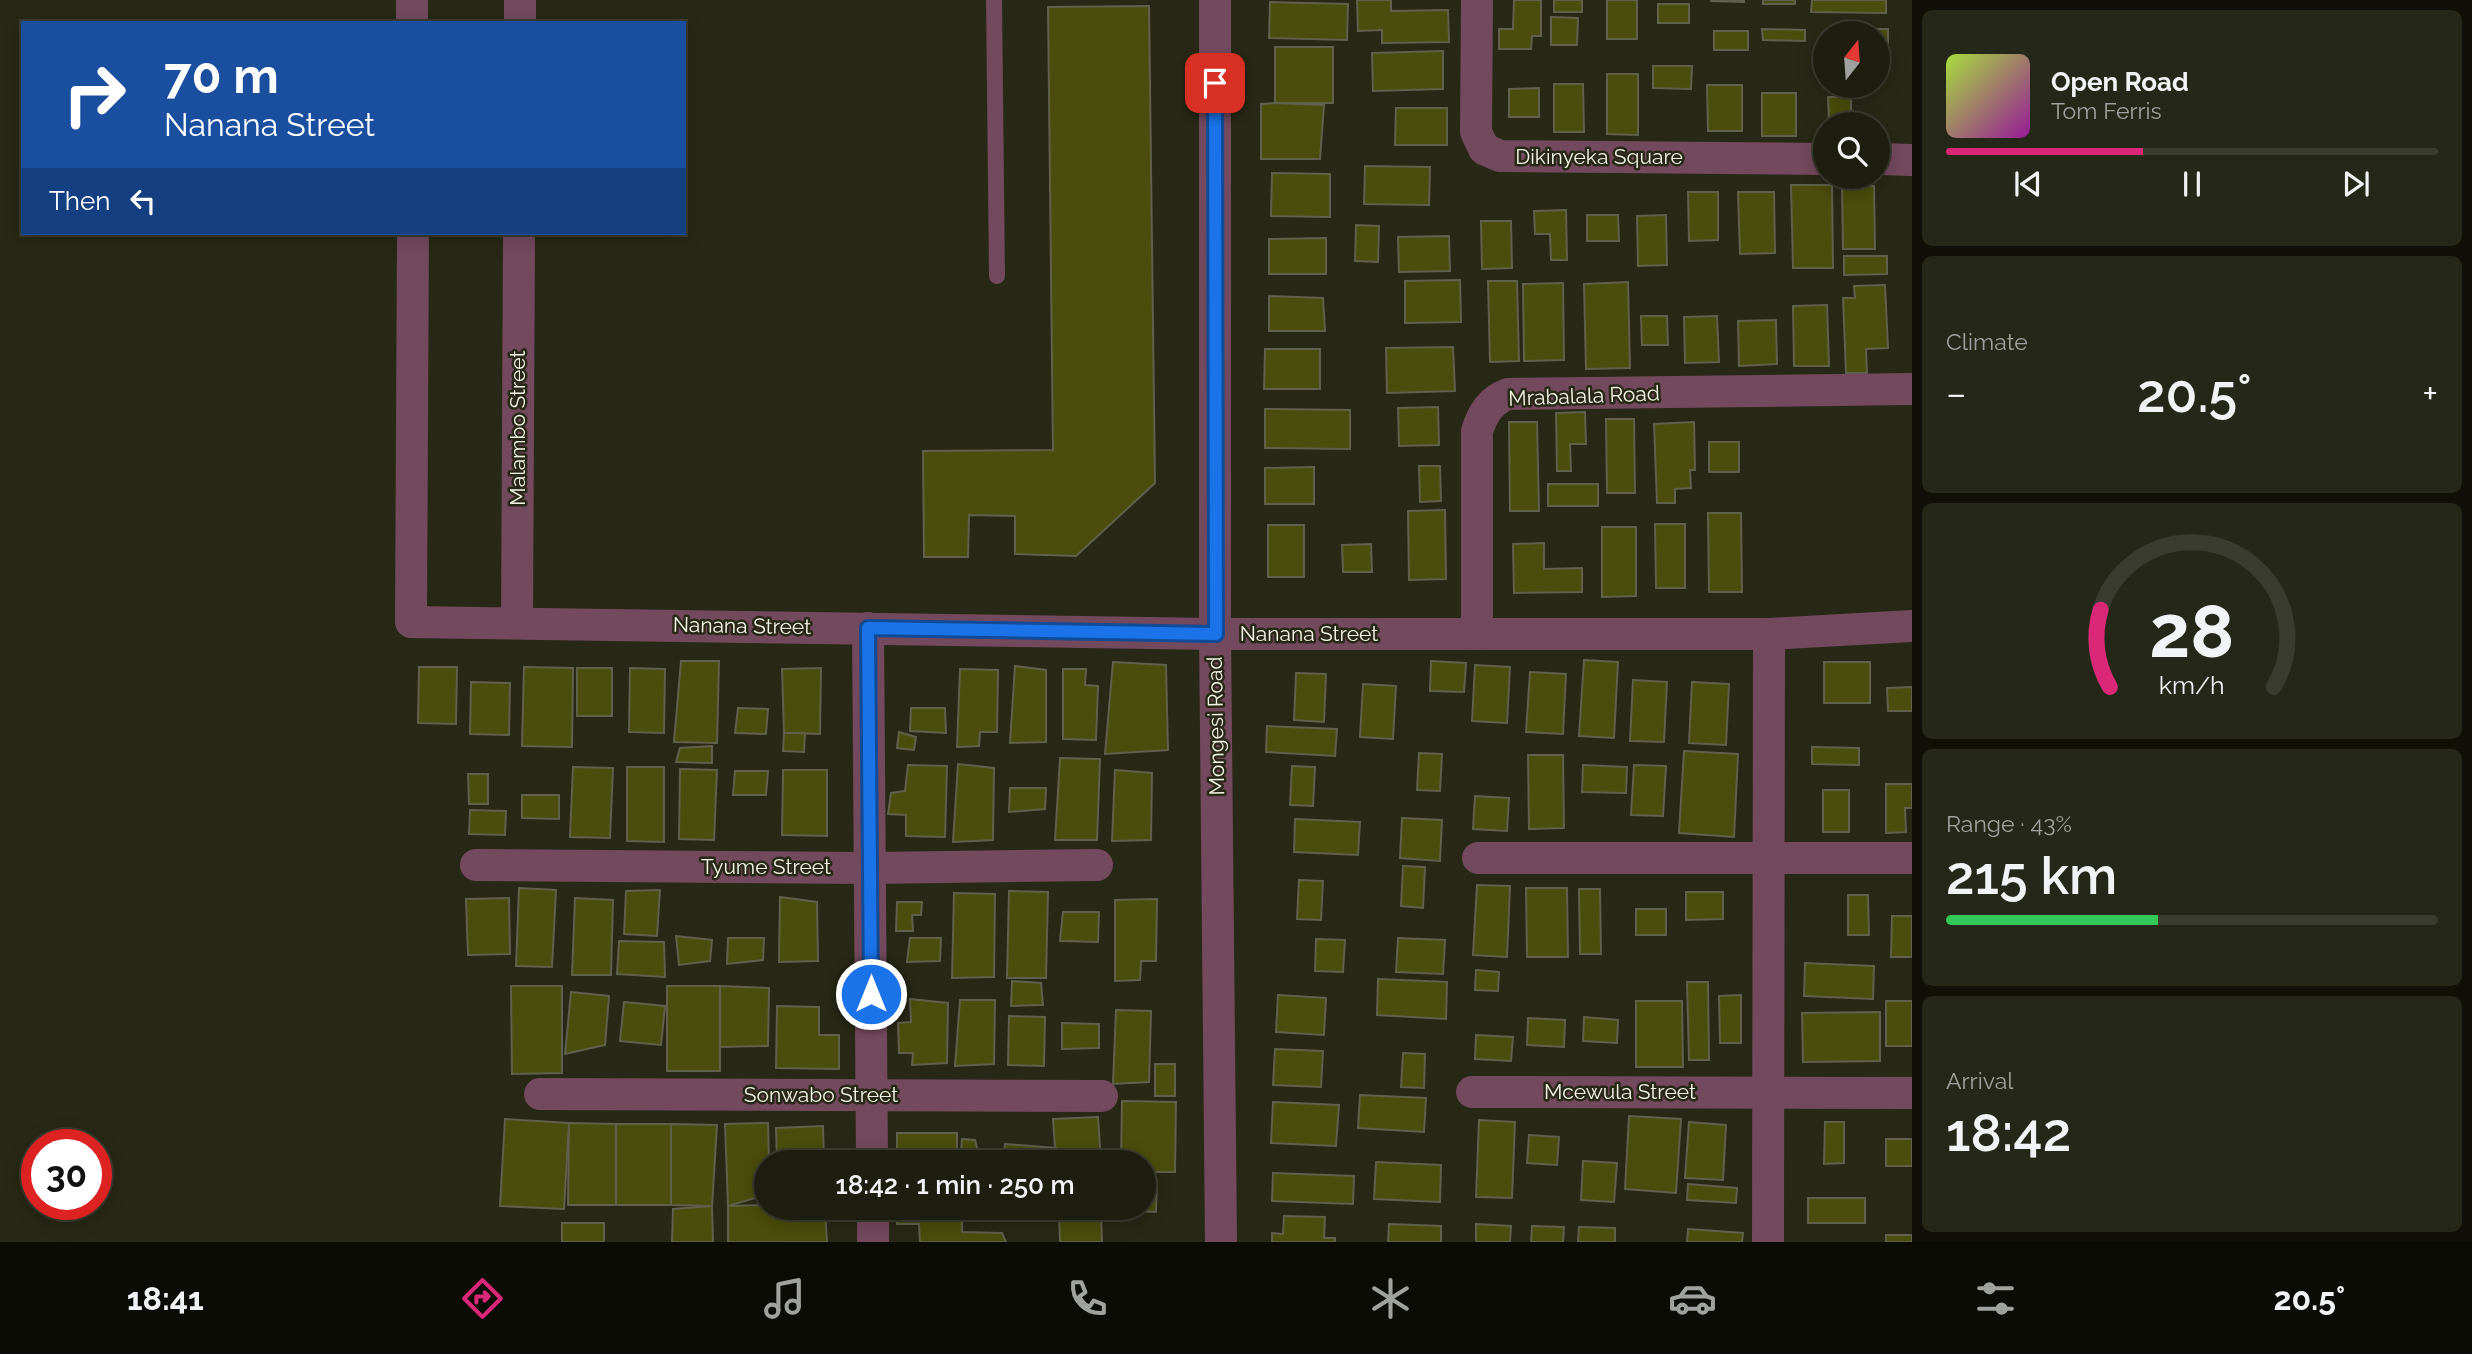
<!DOCTYPE html>
<meta charset="utf-8">
<style>
:root{--surface:#1d1e10;--page:#252719;--text:#f1f3f6;--muted:#a0a29f;--line:#3b3c30;--accent:#db2777}
body{margin:0;font-family:Raleway,sans-serif;background:var(--page);color:var(--text);height:100vh;display:flex;flex-direction:column;font-size:26px;white-space:nowrap}
*{box-sizing:border-box;margin:0}
p{font-size:23px;color:var(--muted)}
.icon{flex:none;width:38px;height:38px;fill:none;stroke:currentColor;stroke-width:2;stroke-linecap:round;stroke-linejoin:round}
.map{position:relative;flex:1;overflow:hidden}
.sheet{display:flex;flex-direction:column;gap:10px;padding:10px;background:#101009;width:560px}
.sheet>*{flex:none}
.banner{position:absolute;left:21px;top:21px;width:665px;height:214px;border-radius:0px;box-shadow:0 4px 18px #0003,0 0 0 2px var(--line);background:#1a4fa0;color:#fff;overflow:hidden}
.needle{width:46px;rotate:17deg}
.buttons{position:absolute;left:1813px;top:21px;display:grid;gap:14px}
.buttons a{display:grid;place-items:center;width:77px;height:77px;border-radius:50%;background:var(--surface);box-shadow:0 4px 18px #0003,0 0 0 2px var(--line);font-size:35px}
.speed{position:absolute;left:21px;top:1129px;display:flex;gap:14px;font-size:35px;font-weight:700;text-align:center}
.speed>*{display:grid;place-content:center;width:91px;height:91px;border-radius:50%;background:var(--surface);box-shadow:0 4px 18px #0003,0 0 0 2px var(--line);line-height:1}
.speed .limit{border:10px solid #d22;background:#fff;color:#111}
.pin{position:absolute;display:grid;place-items:center;width:60px;height:60px;color:#fff;margin:-30px;border-radius:14px;box-shadow:0 4px 10px #0006}
.me{position:absolute;width:77px;margin:-38px;rotate:0deg;stroke-linejoin:round;filter:drop-shadow(0 0 5px #0008)}
.turn{display:flex;align-items:center;gap:24px;height:147px;padding:0 28px;font-size:32px}
.turn .icon{width:91px;height:91px;stroke-width:2.5}
.turn b{display:block;font-size:49px;line-height:60px}
.then{display:flex;align-items:center;height:66px;padding:0 28px;background:#0003;gap:14px;font-size:26px}
.big{font-size:52px;font-weight:600;line-height:1.1}
.sheet .widget{flex:1;display:flex;flex-direction:column;justify-content:center;gap:10px;min-width:0;padding:0 24px;border-radius:10px;background:var(--page)}
.sheet .dial{align-items:center;gap:0}
.dial svg{height:182px;overflow:visible;fill:none;stroke:var(--line);stroke-width:7;stroke-linecap:round;text-anchor:middle}
.dial text{fill:var(--text);stroke:none}
.song{display:flex;align-items:center;gap:21px}
.cover{width:84px;height:84px;border-radius:10px;background:linear-gradient(135deg,hsl(80 70% 55%),hsl(300 70% 35%))}
.played{height:7px;border-radius:4px;background:linear-gradient(90deg,var(--accent) 40%,var(--line) 40%)}
.keys{display:flex;justify-content:space-around;direction:ltr}
.heat{display:flex;justify-content:space-between;align-items:center;font-size:38px;direction:ltr}
.charge{height:10px;border-radius:5px;background:linear-gradient(90deg,#34c759 43%,var(--line) 0)}
.trip{position:absolute;left:754px;top:1150px;width:402px;height:70px;border-radius:35px;background:var(--surface);box-shadow:0 4px 18px #0003,0 0 0 2px var(--line);font-weight:600;line-height:70px;text-align:center}
.menu{display:flex;height:112px;justify-content:space-around;align-items:center;background:#0c0c06;color:var(--muted)}
.menu .icon{width:49px;height:49px}
.menu .on{color:var(--accent)}
.menu b{font-size:32px;color:var(--text)}
main{display:flex;flex:1;min-height:0}
.map>svg:first-child{display:block}
.building{fill:#4a4d0b;stroke:#5f614c;stroke-width:2}
.lines{fill:none;stroke-linecap:round;stroke-linejoin:round}
.lane{stroke:#73495d;stroke-width:16}
.street{stroke:#73495d;stroke-width:32}
.route-casing{stroke:#114b97;stroke-width:18}
.route{stroke:#1a73e8;stroke-width:12}
.labels{text-anchor:middle;stroke-width:5;stroke-linejoin:round;paint-order:stroke}
.street-label{font-size:21px;fill:#f1f3e6;stroke:#272815}
</style>
<main>
<div class="map">
<svg width="1912" height="1242" viewBox="0 0 1912 1242">
<rect width="100%" height="100%" fill="#272815"/>
<!-- building -->
<g class="building">
<path d="M1357,0H1391V11L1448,10L1449,42L1382,43V30L1358,31Z"/>
<path d="M1514,0H1541V36H1532L1531,49H1499V29H1513Z"/>
<rect x="1554" y="0" width="28" height="12"/>
<rect x="1607" y="0" width="30" height="39"/>
<path d="M1711,0H1744V2L1711,1Z"/>
<rect x="1763" y="0" width="32" height="4"/>
<path d="M1812,0H1886V13L1811,12Z"/>
<path d="M1270,2L1348,4L1347,40L1269,38Z"/>
<rect x="1658" y="4" width="31" height="19"/>
<path d="M1149,6L1155,483L1076,556L1015,554V516L969,515L968,557H924L923,451L1053,450L1048,7Z"/>
<path d="M1551,17L1578,18L1577,45H1551Z"/>
<path d="M1762,29L1805,30V41L1763,40Z"/>
<path d="M1838,29H1888V67H1878V33H1838Z"/>
<rect x="1714" y="31" width="34" height="19"/>
<rect x="1275" y="47" width="58" height="56"/>
<path d="M1443,51V89L1373,91L1372,53Z"/>
<path d="M1653,66H1692L1691,89L1653,88Z"/>
<path d="M1607,74H1638V135L1607,134Z"/>
<path d="M1554,84H1583L1584,132H1554Z"/>
<path d="M1707,85H1742V131H1708Z"/>
<path d="M1539,88V117H1509V89Z"/>
<rect x="1762" y="93" width="34" height="43"/>
<path d="M1828,97H1851V124H1829Z"/>
<path d="M1275,103L1324,105L1320,159H1261V104Z"/>
<path d="M1396,108H1447V145H1395Z"/>
<path d="M1365,166L1430,167L1429,205L1364,204Z"/>
<path d="M1272,173L1330,174V217L1271,216Z"/>
<path d="M1791,185H1832L1833,268H1793Z"/>
<path d="M1842,186H1874L1875,249H1843Z"/>
<path d="M1688,192H1718V240L1689,241Z"/>
<path d="M1738,192H1774L1775,253L1740,254Z"/>
<path d="M1566,210L1567,260H1551L1550,234H1535L1534,211Z"/>
<path d="M1587,215H1618L1619,241H1587Z"/>
<path d="M1666,215L1667,265L1638,266L1637,216Z"/>
<path d="M1481,221H1511L1512,268L1482,269Z"/>
<path d="M1356,225L1379,226L1378,262L1355,261Z"/>
<path d="M1449,236L1450,271L1399,272L1398,237Z"/>
<path d="M1326,238V274H1269V239Z"/>
<path d="M1844,256H1887V274L1844,275Z"/>
<path d="M1460,280L1461,322L1405,323V281Z"/>
<path d="M1488,281H1517L1519,361L1490,362Z"/>
<path d="M1628,282L1630,368L1586,369L1584,284Z"/>
<path d="M1563,283L1564,360L1524,361L1523,284Z"/>
<path d="M1885,285L1888,348L1866,349L1867,373H1846L1843,298H1855L1854,286Z"/>
<path d="M1269,296L1323,298L1325,331H1269Z"/>
<path d="M1827,305L1829,366H1794L1793,306Z"/>
<path d="M1641,316H1667L1668,345H1642Z"/>
<path d="M1717,316L1719,362L1685,363L1684,317Z"/>
<path d="M1776,320L1777,364L1739,366L1738,321Z"/>
<path d="M1453,347L1455,391L1387,393L1386,348Z"/>
<path d="M1265,349H1320V389H1264Z"/>
<path d="M1438,407L1439,445L1399,446L1398,408Z"/>
<path d="M1265,409L1350,410V449L1265,448Z"/>
<path d="M1585,412L1586,444H1570L1571,471H1557L1556,413Z"/>
<path d="M1606,419H1634L1635,493H1607Z"/>
<path d="M1509,422H1537L1539,511H1510Z"/>
<path d="M1694,422L1695,470H1690L1691,488L1675,489V503H1657L1654,424Z"/>
<rect x="1709" y="442" width="30" height="30"/>
<path d="M1419,466H1440L1441,501L1420,502Z"/>
<path d="M1314,467V504H1265V468Z"/>
<rect x="1548" y="484" width="50" height="22"/>
<path d="M1445,510L1446,579L1409,580L1408,511Z"/>
<path d="M1708,513H1741L1742,592H1709Z"/>
<path d="M1655,524H1685V588H1656Z"/>
<rect x="1268" y="525" width="36" height="52"/>
<path d="M1602,527H1636V596L1602,597Z"/>
<path d="M1544,543V569L1582,568V592L1514,593L1513,544Z"/>
<path d="M1371,544L1372,572H1343L1342,545Z"/>
<path d="M1584,660L1618,662L1614,738L1579,736Z"/>
<path d="M681,661H719L717,743L674,742Z"/>
<path d="M1431,661L1466,663L1464,692L1430,691Z"/>
<path d="M1113,662L1166,665L1168,750L1105,754Z"/>
<rect x="1824" y="662" width="46" height="41"/>
<path d="M1475,665L1510,667L1507,723L1472,721Z"/>
<path d="M1015,666L1046,670V742L1010,743Z"/>
<path d="M419,667H457L456,724L418,723Z"/>
<path d="M524,667L573,668L572,747L522,746Z"/>
<rect x="577" y="668" width="35" height="48"/>
<path d="M630,668L665,669L664,733L629,732Z"/>
<path d="M821,668L820,734L784,733L782,669Z"/>
<path d="M960,669L998,670L997,732H980L979,746L957,747Z"/>
<path d="M1063,669H1086L1085,685L1098,686L1096,740L1063,739Z"/>
<path d="M1530,672L1566,674L1563,734L1526,732Z"/>
<path d="M1296,673L1326,674L1324,722L1294,720Z"/>
<path d="M1633,680L1667,682L1664,742L1630,741Z"/>
<path d="M471,682L510,683L509,735L470,734Z"/>
<path d="M1692,682L1729,684L1726,745L1689,743Z"/>
<path d="M1363,684L1396,686L1393,739L1360,737Z"/>
<path d="M1912,687V711H1888L1887,688Z"/>
<path d="M738,708L768,709L766,734L735,733Z"/>
<path d="M911,708H945L946,733L910,731Z"/>
<path d="M1267,726L1337,729L1335,756L1266,752Z"/>
<path d="M899,732L916,737L914,750L897,748Z"/>
<path d="M784,733H805L804,752L783,751Z"/>
<path d="M712,746V763L676,762L680,748Z"/>
<path d="M1812,747L1859,748V765L1812,764Z"/>
<path d="M1684,751L1738,754L1734,837L1679,833Z"/>
<path d="M1419,753L1442,754L1440,791L1417,790Z"/>
<path d="M1528,755H1563L1564,828L1529,829Z"/>
<path d="M1060,758L1100,759L1097,840H1055Z"/>
<path d="M958,764L994,768L993,840L953,842Z"/>
<path d="M908,765L947,766L945,837L906,836V815L888,814L891,793L905,791Z"/>
<path d="M1583,765L1627,767L1626,793L1582,792Z"/>
<path d="M1634,765L1666,766L1663,816L1631,815Z"/>
<path d="M1292,766L1315,767L1313,806L1290,805Z"/>
<path d="M573,767L613,768L610,838L570,837Z"/>
<path d="M627,767H664V842L627,841Z"/>
<path d="M680,769L717,770L714,840L679,839Z"/>
<path d="M783,770H827V836L782,835Z"/>
<path d="M1115,770L1152,773L1151,840L1112,841Z"/>
<path d="M735,771H768L766,795H733Z"/>
<path d="M468,774H488V804H469Z"/>
<path d="M1886,784H1912V808H1905L1906,832L1886,833Z"/>
<path d="M1010,788H1046L1045,809L1009,812Z"/>
<rect x="1823" y="790" width="26" height="42"/>
<path d="M522,795H559V819L522,818Z"/>
<path d="M1475,796L1509,798L1507,831L1473,829Z"/>
<path d="M470,810L506,811L505,835L469,834Z"/>
<path d="M1402,818L1442,820L1440,861L1400,858Z"/>
<path d="M1295,819L1360,822L1358,855L1294,852Z"/>
<path d="M1403,866L1425,867L1423,908L1401,906Z"/>
<path d="M1299,880L1323,881L1321,920L1297,919Z"/>
<path d="M1477,885L1510,886L1507,957L1473,955Z"/>
<path d="M519,888L556,890L552,967L516,966Z"/>
<path d="M1526,888H1567L1568,957H1527Z"/>
<path d="M1579,889H1600L1601,954H1580Z"/>
<path d="M660,890L657,936L624,934L626,891Z"/>
<path d="M1009,891L1048,892L1046,978H1007Z"/>
<path d="M1686,892H1723V919L1686,920Z"/>
<path d="M954,893L995,894L994,977L952,978Z"/>
<path d="M1848,895H1868L1869,935H1848Z"/>
<path d="M780,897L817,902L818,961L779,962Z"/>
<path d="M509,898L510,954L468,955L466,899Z"/>
<path d="M575,898L613,900L611,975H572Z"/>
<path d="M1157,899L1156,961H1141L1140,980L1115,981V900Z"/>
<path d="M897,902H922L921,915H912L913,931H896Z"/>
<rect x="1636" y="909" width="30" height="26"/>
<path d="M1063,912H1099L1098,942L1060,941Z"/>
<path d="M1892,916H1912V957H1891Z"/>
<path d="M676,936L712,940L710,961L679,965Z"/>
<path d="M728,938H764L763,960L727,964Z"/>
<path d="M910,938H941L940,961L907,962Z"/>
<path d="M1398,938L1445,940L1443,974L1396,972Z"/>
<path d="M1316,939L1345,940L1343,972L1315,971Z"/>
<path d="M619,941L664,942L665,977L617,974Z"/>
<path d="M1805,963L1874,966L1873,999L1804,996Z"/>
<path d="M1476,970L1499,972L1498,991L1475,990Z"/>
<path d="M1378,979L1447,982L1446,1019L1377,1015Z"/>
<path d="M1012,981L1041,983L1043,1005L1011,1006Z"/>
<path d="M1687,982H1708L1709,1060H1689Z"/>
<path d="M511,986H562V1073L512,1074Z"/>
<rect x="667" y="986" width="53" height="85"/>
<path d="M720,986L769,988L768,1046L720,1047Z"/>
<path d="M571,992L609,996L605,1045L565,1054Z"/>
<path d="M1278,995L1326,998L1324,1035L1276,1032Z"/>
<path d="M1741,995V1043H1720L1719,996Z"/>
<path d="M910,999L948,1003L947,1063L912,1065L913,1053H899L898,1023L911,1022Z"/>
<path d="M960,1000H995L994,1064L955,1066Z"/>
<path d="M1636,1001H1682L1683,1067H1636Z"/>
<rect x="1886" y="1001" width="26" height="45"/>
<path d="M624,1002L665,1006L661,1045L620,1041Z"/>
<path d="M777,1006L819,1007V1035H839V1069L776,1068Z"/>
<path d="M1116,1010L1151,1011L1149,1082L1113,1084Z"/>
<path d="M1880,1012V1061L1803,1062L1802,1013Z"/>
<path d="M1009,1016L1045,1017L1044,1066L1008,1065Z"/>
<path d="M1584,1017L1618,1020L1617,1043L1583,1041Z"/>
<path d="M1528,1018L1565,1020L1564,1047L1527,1045Z"/>
<path d="M1062,1023L1099,1024V1048L1062,1049Z"/>
<path d="M1476,1035L1513,1037L1511,1061L1475,1059Z"/>
<path d="M1275,1049L1323,1051L1321,1087L1273,1085Z"/>
<path d="M1403,1053L1425,1054L1424,1088L1401,1087Z"/>
<rect x="1155" y="1064" width="20" height="32"/>
<path d="M1360,1095L1426,1098L1424,1132L1358,1128Z"/>
<path d="M1122,1101L1176,1102L1175,1172H1144V1162H1121Z"/>
<path d="M1273,1102L1339,1105L1336,1146L1271,1143Z"/>
<path d="M1629,1116L1681,1119L1676,1193L1625,1189Z"/>
<path d="M1098,1117L1101,1162H1056L1053,1119Z"/>
<path d="M505,1119L569,1123L564,1209L500,1206Z"/>
<path d="M1479,1120L1515,1122L1512,1198L1476,1197Z"/>
<path d="M1689,1122L1726,1125L1723,1180L1685,1178Z"/>
<path d="M1825,1122H1844V1163L1824,1164Z"/>
<path d="M569,1123L616,1124V1205H568Z"/>
<path d="M768,1123L769,1162H766V1195L728,1206L725,1124Z"/>
<rect x="616" y="1124" width="55" height="81"/>
<path d="M671,1124L717,1125L712,1206L671,1205Z"/>
<path d="M823,1126L824,1162H777L776,1128Z"/>
<rect x="897" y="1133" width="60" height="29"/>
<path d="M1529,1135L1559,1137L1557,1165L1527,1163Z"/>
<path d="M962,1139L975,1140L981,1162H960Z"/>
<rect x="1886" y="1139" width="26" height="27"/>
<path d="M1005,1144L1056,1148L1054,1162H1003Z"/>
<path d="M1583,1161L1617,1163L1614,1202L1581,1200Z"/>
<path d="M1376,1162L1441,1165L1440,1202L1374,1199Z"/>
<path d="M1273,1173L1354,1176L1353,1204L1272,1201Z"/>
<path d="M1144,1181H1157L1156,1212L1117,1210L1118,1208H1144Z"/>
<path d="M1688,1184L1737,1188L1736,1203L1687,1200Z"/>
<rect x="1808" y="1198" width="57" height="25"/>
<path d="M766,1205V1208H825L827,1242H728V1206Z"/>
<path d="M712,1206L713,1242H672L673,1209Z"/>
<path d="M896,1208H1011V1216L962,1215V1232L1002,1233L1006,1242H920L919,1224H897Z"/>
<path d="M1101,1214L1102,1242H1060L1059,1216Z"/>
<path d="M1284,1216L1325,1217L1324,1238H1335V1242H1272V1233L1283,1234Z"/>
<rect x="562" y="1223" width="42" height="19"/>
<path d="M1389,1224L1441,1226V1242H1388Z"/>
<path d="M1476,1224L1511,1226L1510,1242H1476Z"/>
<path d="M1532,1226L1564,1227L1563,1242H1531Z"/>
<path d="M1579,1227L1615,1228V1242H1578Z"/>
<path d="M1688,1229L1743,1233L1742,1242H1687Z"/>
<rect x="1886" y="1235" width="26" height="7"/>
</g>
<g class="lines">
<!-- lane -->
<path class="lane" d="M994,0L997,276"/>
<!-- street -->
<g class="street">
<path d="M412,0V23"/>
<path d="M1215,0V634L1221,1242"/>
<path d="M1477,0L1476,132L1484,149L1500,156L1825,159"/>
<path d="M520,23V0"/>
<path d="M1878,159L1912,160"/>
<path d="M413,233L411,622L1215,634H1769L1912,626"/>
<path d="M517,623L519,233"/>
<path d="M868,628L872,1162"/>
<path d="M1477,634V431C1483,413 1490,401 1508,394L1912,389"/>
<path d="M1478,858H1912"/>
<path d="M476,865L870,868L1097,865"/>
<path d="M1472,1092L1912,1093"/>
<path d="M540,1094L1102,1096"/>
<path d="M873,1208V1242"/>
<path d="M1768,1242L1769,634"/>
</g>
</g>
<g class="lines">
<defs>
<path id="route" d="M871,994L868,628L1216,634L1215,83"/>
</defs>
<!-- route casing -->
<use href="#route" class="route-casing"/>
<!-- route -->
<use href="#route" class="route"/>
</g>
<g class="labels">
<!-- street labels -->
<g class="street-label">
<text x="1599" y="164">Dikinyeka Square</text>
<text transform="translate(1584 396) rotate(-2)" y="7">Mrabalala Road</text>
<text transform="translate(518 428) rotate(-90)" y="7">Malambo Street</text>
<text transform="translate(742 626) rotate(1)" y="7">Nanana Street</text>
<text x="1309" y="641">Nanana Street</text>
<text transform="translate(1216 726) rotate(-91)" y="7">Mongesi Road</text>
<text x="766" y="874">Tyume Street</text>
<text x="1620" y="1099">Mcewula Street</text>
<text x="821" y="1102">Sonwabo Street</text>
</g>
</g>
</svg>
<div class="buttons">
<a><svg class="needle" viewBox="-14 -14 28 28"><path d="M0-13l5 13h-10z" fill="#e53935"/><path d="M0 13l5-13h-10z" fill="#a0a29f"/></svg></a>
<a><svg class="icon" aria-label="search" viewBox="0 0 24 24"><circle cx="10" cy="10" r="6"/><path d="M15 15l6 6"/></svg></a>
</div>
<div class="speed"><div class="limit">30</div></div>
<div class="pin" style="left:1215px;top:83px;background:#d93025"><svg class="icon" aria-label="arrive" viewBox="0 0 24 24"><path d="M6 21V4h12l-3 4 3 4H6"/></svg></div>
<svg class="me" style="left:871px;top:994px" viewBox="-20 -20 40 40"><circle r="17" fill="#1a73e8" stroke="#fff" stroke-width="3"/><path d="M0-11L8 9 0 5-8 9z" fill="#fff"/></svg>
<div class="trip">18:42 · 1 min · 250 m</div>
<div class="banner">
<div class="turn"><svg class="icon" aria-label="right" viewBox="0 0 24 24"><path d="M7 20v-9h11M14 6l5 5-5 5"/></svg><div><b>70 m</b>Nanana Street</div></div>
<div class="then">Then<svg class="icon" aria-label="left" viewBox="0 0 24 24"><path d="M17 20v-9H6M10 6l-5 5 5 5"/></svg></div>
</div>
</div>
<section class="sheet">
<div class="widget">
<div class="song"><i class="cover"></i><div><b>Open Road</b><p>Tom Ferris</p></div></div>
<div class="played"></div>
<div class="keys"><svg class="icon" aria-label="previous" viewBox="0 0 24 24"><path d="M18 5L8 12l10 7zM5 5v14"/></svg><svg class="icon" aria-label="pause" viewBox="0 0 24 24"><path d="M8 5v14M16 5v14"/></svg><svg class="icon" aria-label="next" viewBox="0 0 24 24"><path d="M6 5l10 7-10 7zM19 5v14"/></svg></div>
</div>
<div class="widget"><p>Climate</p>
<div class="heat"><a>−</a><b class="big">20.5°</b><a>+</a></div>
</div>
<div class="widget dial"><svg viewBox="0 0 100 80">
<path d="M14 69A42 42 0 1 1 86 69"/>
<path d="M14 69A42 42 0 0 1 10 35" stroke="#db2777"/>
<text x="50" y="56" font-size="32" font-weight="700">28</text>
<text x="50" y="72" font-size="11">km/h</text>
</svg></div>
<div class="widget"><p>Range · 43%</p><b class="big">215 km</b><div class="charge"></div></div>
<div class="widget"><p>Arrival</p><b class="big">18:42</b></div>
</section>
</main>
<nav class="menu">
<b>18:41</b>
<svg class="icon on" aria-label="directions" viewBox="0 0 24 24"><path d="M12 3l9 9-9 9-9-9zM9 14v-3h6M13 9l2 2-2 2"/></svg>
<svg class="icon" aria-label="music" viewBox="0 0 24 24"><path d="M9 18V5l10-2v13"/><circle cx="6" cy="18" r="3"/><circle cx="16" cy="16" r="3"/></svg>
<svg class="icon" aria-label="phone" viewBox="0 0 24 24"><path d="M5 4h4l2 5-3 2q2 4 5 5l2-3 5 2v4C11 20 4 13 5 4z"/></svg>
<svg class="icon" aria-label="climate" viewBox="0 0 24 24"><path d="M12 3v18M4 7l16 10M4 17L20 7"/></svg>
<svg class="icon" aria-label="car" viewBox="0 0 24 24"><path d="M5 17H2v-5l4-1 3-4h7l3 4 3 1v5h-3M9 17h6M6 11h13"/><circle cx="7" cy="17" r="2"/><circle cx="17" cy="17" r="2"/></svg>
<svg class="icon" aria-label="filters" viewBox="0 0 24 24"><path d="M4 7h16M4 17h16"/><circle cx="9" cy="7" r="2"/><circle cx="15" cy="17" r="2"/></svg>
<b>20.5°</b>
</nav>
